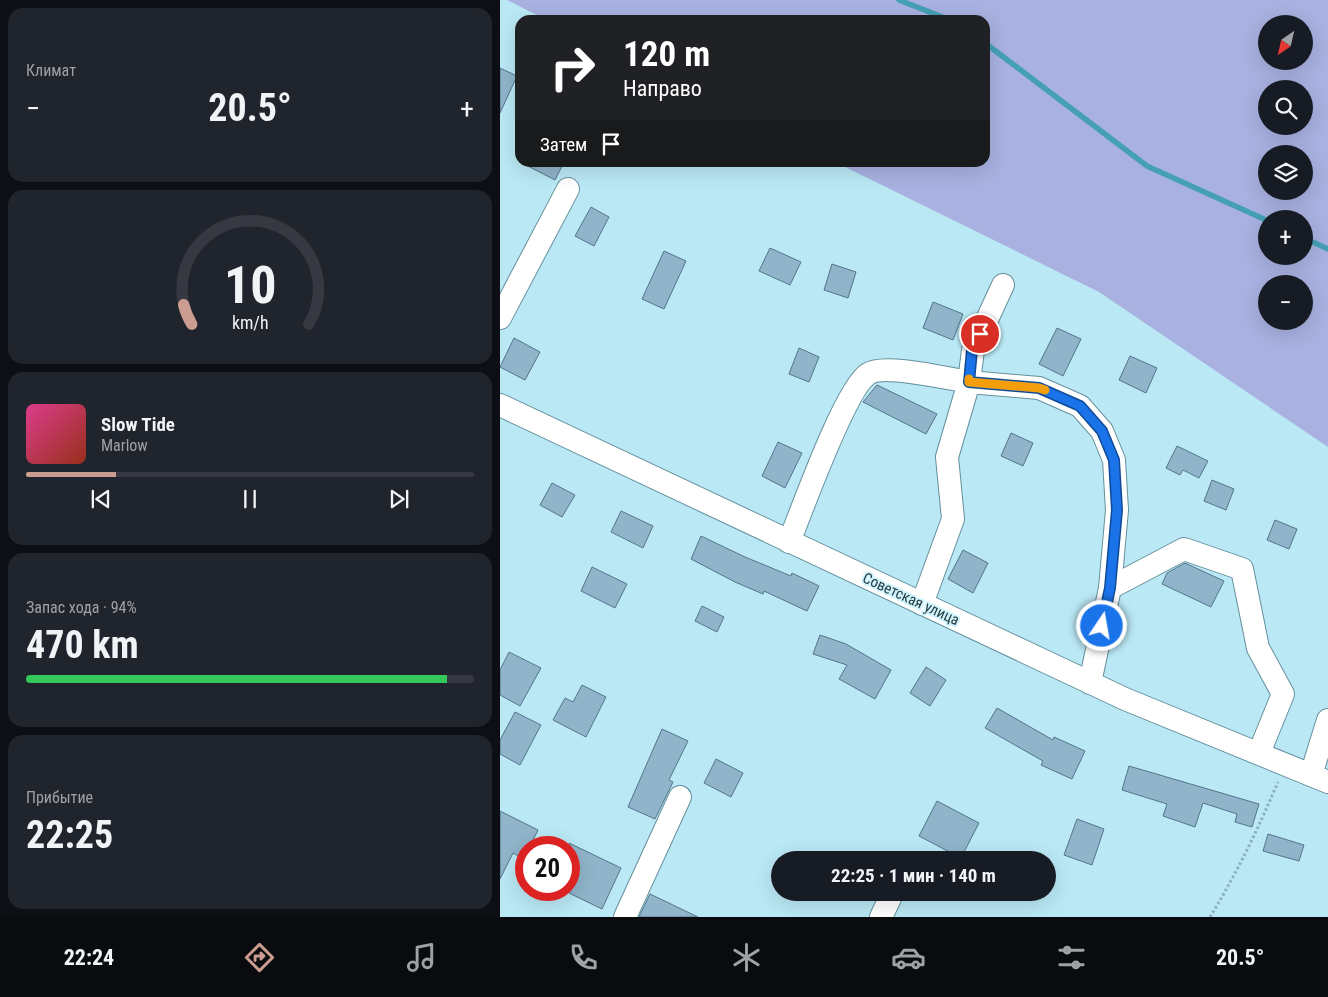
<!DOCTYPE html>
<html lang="ru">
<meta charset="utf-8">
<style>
:root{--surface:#171b24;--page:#20242c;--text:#f1f3f6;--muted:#9ea1a6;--line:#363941;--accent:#ca9d90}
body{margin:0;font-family:"Roboto Condensed",sans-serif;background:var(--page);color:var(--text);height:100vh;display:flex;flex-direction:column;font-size:19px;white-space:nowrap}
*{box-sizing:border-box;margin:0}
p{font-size:16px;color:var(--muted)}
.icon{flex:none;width:28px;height:28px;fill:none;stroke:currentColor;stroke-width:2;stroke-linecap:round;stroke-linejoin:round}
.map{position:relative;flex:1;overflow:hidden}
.side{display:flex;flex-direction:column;gap:8px;padding:8px;background:#0d0f14;width:500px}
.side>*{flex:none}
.guide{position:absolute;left:15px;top:15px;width:475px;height:152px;border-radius:15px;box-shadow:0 5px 20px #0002;background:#202124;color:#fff;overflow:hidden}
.needle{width:32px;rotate:214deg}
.tools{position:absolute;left:758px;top:15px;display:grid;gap:10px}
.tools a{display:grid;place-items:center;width:55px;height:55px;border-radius:50%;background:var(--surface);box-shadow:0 5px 20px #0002;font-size:25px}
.speed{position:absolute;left:15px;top:836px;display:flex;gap:10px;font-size:25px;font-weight:700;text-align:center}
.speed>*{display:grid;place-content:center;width:65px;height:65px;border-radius:50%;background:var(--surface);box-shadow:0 5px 20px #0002;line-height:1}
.speed .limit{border:8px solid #d22;background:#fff;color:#111}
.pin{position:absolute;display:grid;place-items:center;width:42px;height:42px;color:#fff;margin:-21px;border:2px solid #fff;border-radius:50%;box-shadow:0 1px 5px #0007}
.me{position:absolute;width:55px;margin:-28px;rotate:12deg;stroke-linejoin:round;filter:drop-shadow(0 0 4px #0008)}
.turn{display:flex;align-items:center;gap:18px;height:105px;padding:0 25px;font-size:22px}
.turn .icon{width:65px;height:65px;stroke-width:2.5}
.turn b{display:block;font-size:35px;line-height:42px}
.then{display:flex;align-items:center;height:48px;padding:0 25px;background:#0003;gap:10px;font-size:19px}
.big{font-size:38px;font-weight:700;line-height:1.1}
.side .card{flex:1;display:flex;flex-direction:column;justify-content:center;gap:8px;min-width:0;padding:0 18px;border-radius:15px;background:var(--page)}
.side .dial{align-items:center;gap:0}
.dial svg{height:130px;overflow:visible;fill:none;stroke:var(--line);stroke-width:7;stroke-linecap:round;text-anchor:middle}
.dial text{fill:var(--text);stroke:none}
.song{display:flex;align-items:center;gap:15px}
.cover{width:60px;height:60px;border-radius:8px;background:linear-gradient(135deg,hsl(330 70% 55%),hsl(10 70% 35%))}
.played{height:5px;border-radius:2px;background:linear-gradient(90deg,var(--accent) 20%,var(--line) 20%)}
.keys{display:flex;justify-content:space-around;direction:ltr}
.heat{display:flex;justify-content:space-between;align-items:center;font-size:28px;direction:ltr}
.charge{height:8px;border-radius:4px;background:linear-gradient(90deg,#34c759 94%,var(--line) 0)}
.trip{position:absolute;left:271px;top:851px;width:285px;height:50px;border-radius:25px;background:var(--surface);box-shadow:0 5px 20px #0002;font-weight:700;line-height:50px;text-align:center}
.tabs{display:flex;height:80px;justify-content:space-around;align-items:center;background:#090b0e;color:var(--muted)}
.tabs .icon{width:35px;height:35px}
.tabs .selected{color:var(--accent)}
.tabs b{font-size:22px;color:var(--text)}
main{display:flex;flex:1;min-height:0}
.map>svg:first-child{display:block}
.green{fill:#a8b1e0;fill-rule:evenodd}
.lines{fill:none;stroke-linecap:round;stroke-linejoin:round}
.stream{stroke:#459fb5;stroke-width:5.5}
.building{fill:#90b4ca;stroke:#54758a}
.minor-casing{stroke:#65909c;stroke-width:24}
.path{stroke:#8bb0ba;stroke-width:3;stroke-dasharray:2.5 2.5;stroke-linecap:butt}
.minor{stroke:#fff;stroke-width:22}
.route-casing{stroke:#114b97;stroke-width:12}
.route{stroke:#1a73e8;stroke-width:9}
.slow{stroke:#f59e0b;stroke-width:9}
.labels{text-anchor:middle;stroke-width:4;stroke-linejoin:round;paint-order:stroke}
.street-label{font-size:15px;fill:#283a3f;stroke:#cff4fe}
</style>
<main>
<section class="side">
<div class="card"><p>Климат</p>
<div class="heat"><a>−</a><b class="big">20.5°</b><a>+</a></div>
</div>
<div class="card dial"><svg viewBox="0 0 100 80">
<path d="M14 69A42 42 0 1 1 86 69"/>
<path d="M14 69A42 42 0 0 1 9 57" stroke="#ca9d90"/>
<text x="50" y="56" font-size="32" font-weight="700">10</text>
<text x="50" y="72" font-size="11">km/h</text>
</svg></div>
<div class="card">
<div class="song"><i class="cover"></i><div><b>Slow Tide</b><p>Marlow</p></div></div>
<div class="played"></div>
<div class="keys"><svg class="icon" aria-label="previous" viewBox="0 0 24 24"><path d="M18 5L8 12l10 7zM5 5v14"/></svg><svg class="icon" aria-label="pause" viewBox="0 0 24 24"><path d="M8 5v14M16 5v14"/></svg><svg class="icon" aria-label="next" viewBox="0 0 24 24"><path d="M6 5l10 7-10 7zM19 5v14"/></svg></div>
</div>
<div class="card"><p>Запас хода · 94%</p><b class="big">470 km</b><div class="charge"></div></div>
<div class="card"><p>Прибытие</p><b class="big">22:25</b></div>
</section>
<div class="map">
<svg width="828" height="917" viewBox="0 0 828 917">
<rect width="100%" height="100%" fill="#bae8f5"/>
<!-- green -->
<path class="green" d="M7,0H828V447L599,292L337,163L485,162V20H47ZM766,24H804V61H766ZM766,89H804V126H766ZM766,154H804V191H766ZM766,219H804V256H766ZM766,284H804V321H766Z"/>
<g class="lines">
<!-- stream -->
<g class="stream">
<path d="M399,0L450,20"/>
<path d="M485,43L647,166L766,220"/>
<path d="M804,238L828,249"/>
</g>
</g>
<!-- building -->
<g class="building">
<path d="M0,68L17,76L0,113Z"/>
<path d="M20,162H64L55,180Z"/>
<path d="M91,207L109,217L94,246L75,236Z"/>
<path d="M270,248L301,262L290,285L259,271Z"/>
<path d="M164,251L186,261L164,309L142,299Z"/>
<path d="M332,264L356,272L348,298L324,290Z"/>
<path d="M433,302L463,314L453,340L423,328Z"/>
<path d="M557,328L581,339L563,376L539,364Z"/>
<path d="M14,338L40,352L25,380L0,367Z"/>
<path d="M299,348L319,357L309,382L289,374Z"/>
<path d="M630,356L657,368L646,393L619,380Z"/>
<path d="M377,385L437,414L426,434L363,402Z"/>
<path d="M511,433L533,443L523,466L501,456Z"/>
<path d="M278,442L302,453L285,488L262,476Z"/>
<path d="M677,446L708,461L699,478L683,470L680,475L666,468Z"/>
<path d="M712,480L734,489L726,510L704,501Z"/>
<path d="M52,483L75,495L62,517L40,505Z"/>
<path d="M121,511L153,526L143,548L111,532Z"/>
<path d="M775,520L797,529L789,549L767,540Z"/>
<path d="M201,536L245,557L291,576L292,573L319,586L307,611L264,591L263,594L235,582L191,559Z"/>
<path d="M463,550L488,563L473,593L448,579Z"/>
<path d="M685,563L724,581L711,607L662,584L667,573Z"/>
<path d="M92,567L127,584L115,608L81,591Z"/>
<path d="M202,606L224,617L217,632L195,621Z"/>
<path d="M320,635L346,644L391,670L375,699L339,679L347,665L313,654Z"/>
<path d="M9,652L41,668L20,706L0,695V670Z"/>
<path d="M426,667L446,680L430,706L410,693Z"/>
<path d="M82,685L106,697L86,737L53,720L65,698L73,702Z"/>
<path d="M497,708L553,740L554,737L585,751L572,779L541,765L543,761L485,728Z"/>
<path d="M15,712L41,725L20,765L0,754V740Z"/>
<path d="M162,729L188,741L169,780L173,782L155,819L128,807Z"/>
<path d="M216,759L243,773L231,797L204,783Z"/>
<path d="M629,766L759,804L752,827L735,822L737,814L703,803L695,827L663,816L667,804L622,790Z"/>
<path d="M437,801L479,823L461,858L419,836Z"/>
<path d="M0,811L38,830L29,848H26L24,859L13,853L0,879Z"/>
<path d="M577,819L604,829L592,865L564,855Z"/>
<path d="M768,834L804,845L799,861L763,851Z"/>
<path d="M69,843L121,868L102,909L69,893Z"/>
<path d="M150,894L198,917H139Z"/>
</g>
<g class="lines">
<defs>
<g id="minor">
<path d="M0,318L68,189"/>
<path d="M0,405L625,699L828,782"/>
<path d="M289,542C302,510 345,389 368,374C383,363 449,379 469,382L473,350L503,285"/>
<path d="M610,588L684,549L742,569L758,648L783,694L759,753"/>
<path d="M422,604L453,519L447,457L469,382L539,388L580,406L602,431L614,460L617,510L610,588L590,683"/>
<path d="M811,775L828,720"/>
<path d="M125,917L180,797"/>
<path d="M381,917L391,896"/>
</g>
</defs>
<!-- minor casing -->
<use href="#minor" class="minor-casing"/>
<!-- path -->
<path class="path" d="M710,917C737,873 758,829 778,782"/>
<!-- minor -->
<use href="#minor" class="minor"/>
</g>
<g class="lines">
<defs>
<path id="route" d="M480,334L472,350L469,382L539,388L580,406L602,431L614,460L617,510L610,588L602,626"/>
</defs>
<!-- route casing -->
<use href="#route" class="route-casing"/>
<!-- route -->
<use href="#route" class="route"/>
<!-- slow -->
<path class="slow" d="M469,379V382L539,388L545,390"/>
</g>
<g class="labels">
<!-- street labels -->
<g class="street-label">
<text transform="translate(411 599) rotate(25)" y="5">Советская улица</text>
</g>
</g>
</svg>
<div class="tools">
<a><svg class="needle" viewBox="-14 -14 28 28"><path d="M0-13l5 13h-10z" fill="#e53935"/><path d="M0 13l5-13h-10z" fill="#9ea1a6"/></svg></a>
<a><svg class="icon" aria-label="search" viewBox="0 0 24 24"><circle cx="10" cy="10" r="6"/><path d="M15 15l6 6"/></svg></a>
<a><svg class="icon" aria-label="layers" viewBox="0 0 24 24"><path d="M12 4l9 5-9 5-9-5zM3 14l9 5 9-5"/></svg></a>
<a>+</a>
<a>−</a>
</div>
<div class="speed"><div class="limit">20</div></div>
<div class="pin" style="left:480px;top:334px;background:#d93025"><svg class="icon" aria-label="arrive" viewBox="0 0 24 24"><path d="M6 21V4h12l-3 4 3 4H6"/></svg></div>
<svg class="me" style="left:602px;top:626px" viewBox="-20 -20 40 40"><circle r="17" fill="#1a73e8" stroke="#fff" stroke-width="3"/><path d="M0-11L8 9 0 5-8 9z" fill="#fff"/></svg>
<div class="trip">22:25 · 1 мин · 140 m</div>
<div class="guide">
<div class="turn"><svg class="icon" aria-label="right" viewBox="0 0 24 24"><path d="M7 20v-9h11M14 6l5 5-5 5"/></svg><div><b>120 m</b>Направо</div></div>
<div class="then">Затем<svg class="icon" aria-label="arrive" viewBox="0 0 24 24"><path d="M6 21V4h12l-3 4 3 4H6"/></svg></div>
</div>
</div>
</main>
<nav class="tabs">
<b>22:24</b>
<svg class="icon selected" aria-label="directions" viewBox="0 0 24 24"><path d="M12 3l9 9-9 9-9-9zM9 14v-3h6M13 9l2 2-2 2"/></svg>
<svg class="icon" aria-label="music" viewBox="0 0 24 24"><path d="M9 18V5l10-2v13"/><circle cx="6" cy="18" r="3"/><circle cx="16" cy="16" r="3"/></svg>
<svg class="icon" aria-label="phone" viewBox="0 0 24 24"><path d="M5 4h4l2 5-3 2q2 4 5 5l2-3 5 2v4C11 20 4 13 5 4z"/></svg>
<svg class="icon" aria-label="climate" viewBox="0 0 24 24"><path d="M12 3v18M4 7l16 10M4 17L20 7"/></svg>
<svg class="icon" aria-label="car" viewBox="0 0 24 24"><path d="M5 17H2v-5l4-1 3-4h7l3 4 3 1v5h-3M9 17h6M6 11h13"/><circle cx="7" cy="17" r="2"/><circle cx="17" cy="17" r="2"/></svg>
<svg class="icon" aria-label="filters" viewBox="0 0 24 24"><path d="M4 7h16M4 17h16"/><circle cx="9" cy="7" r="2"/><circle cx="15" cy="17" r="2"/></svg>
<b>20.5°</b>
</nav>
